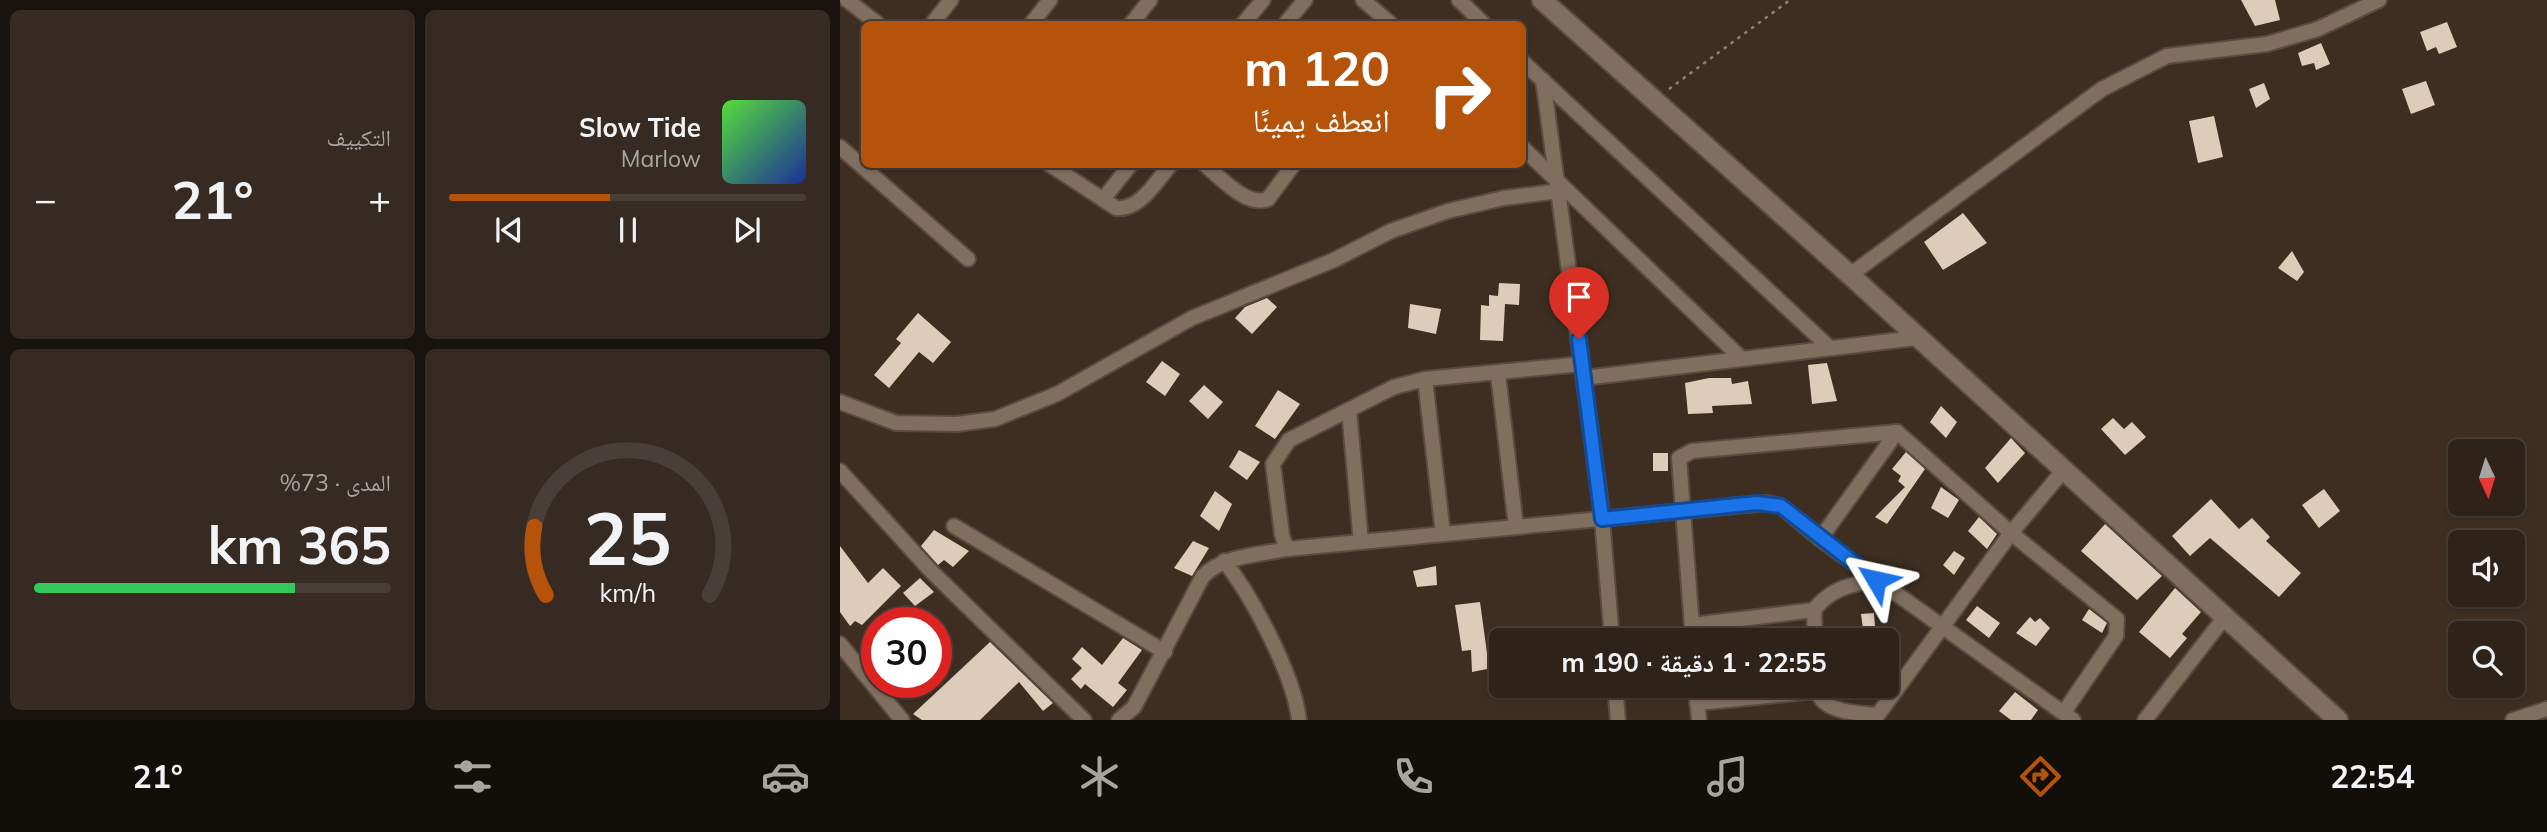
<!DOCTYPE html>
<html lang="ar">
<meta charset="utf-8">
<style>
:root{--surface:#2e2219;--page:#362a22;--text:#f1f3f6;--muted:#a7a4a2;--line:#493f38;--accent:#b45309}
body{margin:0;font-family:Mulish,"Noto Naskh Arabic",sans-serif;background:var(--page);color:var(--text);direction:rtl;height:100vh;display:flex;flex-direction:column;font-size:26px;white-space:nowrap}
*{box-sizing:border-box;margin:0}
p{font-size:23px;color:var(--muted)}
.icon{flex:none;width:38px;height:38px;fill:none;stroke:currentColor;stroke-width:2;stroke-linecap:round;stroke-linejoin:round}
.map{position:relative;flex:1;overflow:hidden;direction:ltr}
.side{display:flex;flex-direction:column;gap:10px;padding:10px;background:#19130e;width:840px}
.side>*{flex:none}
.guide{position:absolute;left:21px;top:21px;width:665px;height:147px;border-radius:10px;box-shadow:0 2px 5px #0004,0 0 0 2px var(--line);direction:rtl;background:#b45309;color:#fff;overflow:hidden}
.needle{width:46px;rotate:176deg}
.tools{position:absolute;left:1608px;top:439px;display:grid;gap:14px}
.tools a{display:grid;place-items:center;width:77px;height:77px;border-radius:10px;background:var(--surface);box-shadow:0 2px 5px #0004,0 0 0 2px var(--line);font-size:35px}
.speed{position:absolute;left:21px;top:607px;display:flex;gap:14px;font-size:35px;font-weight:700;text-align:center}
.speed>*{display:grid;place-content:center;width:91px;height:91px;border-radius:50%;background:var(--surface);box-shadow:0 2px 5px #0004,0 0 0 2px var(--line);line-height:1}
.speed .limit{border:10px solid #d22;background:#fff;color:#111}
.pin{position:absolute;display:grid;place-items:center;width:60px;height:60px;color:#fff;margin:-72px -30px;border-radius:50% 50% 50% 0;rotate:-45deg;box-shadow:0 0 7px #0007}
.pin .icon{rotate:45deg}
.me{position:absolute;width:77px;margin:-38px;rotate:306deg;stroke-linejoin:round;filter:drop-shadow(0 0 5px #0008)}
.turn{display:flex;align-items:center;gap:24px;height:147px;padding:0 21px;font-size:32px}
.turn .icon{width:91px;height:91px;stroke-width:2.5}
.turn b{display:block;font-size:49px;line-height:60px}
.big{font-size:52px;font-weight:700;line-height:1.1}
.side .tile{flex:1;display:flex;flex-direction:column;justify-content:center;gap:10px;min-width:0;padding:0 24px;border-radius:10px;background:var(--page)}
.side .dial{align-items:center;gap:0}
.dial svg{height:182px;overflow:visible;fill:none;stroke:var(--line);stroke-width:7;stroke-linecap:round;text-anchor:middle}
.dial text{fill:var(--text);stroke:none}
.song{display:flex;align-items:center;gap:21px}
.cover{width:84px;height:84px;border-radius:10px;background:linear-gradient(135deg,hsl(110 70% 55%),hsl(230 70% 35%))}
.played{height:7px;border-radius:4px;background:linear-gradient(90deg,var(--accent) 45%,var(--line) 45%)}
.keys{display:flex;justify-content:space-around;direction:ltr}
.heat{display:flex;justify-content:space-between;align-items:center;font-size:38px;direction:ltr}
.charge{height:10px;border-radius:5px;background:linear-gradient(90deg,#34c759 73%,var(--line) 0)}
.side .tiles{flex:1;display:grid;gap:10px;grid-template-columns:repeat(2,1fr)}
.trip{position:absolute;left:649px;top:628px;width:410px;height:70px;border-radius:10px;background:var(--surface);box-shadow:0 2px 5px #0004,0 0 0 2px var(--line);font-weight:700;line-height:70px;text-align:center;direction:rtl}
.dock{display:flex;height:112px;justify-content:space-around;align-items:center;background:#120e0a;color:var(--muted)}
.dock .icon{width:49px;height:49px}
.dock .on{color:var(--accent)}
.dock b{font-size:32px;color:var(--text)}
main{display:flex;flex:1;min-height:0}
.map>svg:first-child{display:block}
.building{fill:#deccba}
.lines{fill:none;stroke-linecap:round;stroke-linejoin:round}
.street-casing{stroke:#594b41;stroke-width:18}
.secondary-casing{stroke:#594b41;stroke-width:23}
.path{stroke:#8d8075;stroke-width:2.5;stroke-dasharray:3.5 5;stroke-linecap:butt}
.street{stroke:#806e5f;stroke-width:14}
.secondary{stroke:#806e5f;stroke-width:19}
.route-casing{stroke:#114b97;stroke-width:18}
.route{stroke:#1a73e8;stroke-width:12}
</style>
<main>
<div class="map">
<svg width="1707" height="720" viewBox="0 0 1707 720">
<rect width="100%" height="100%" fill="#3d2e21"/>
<!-- building -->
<g class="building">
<path d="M1401,0H1435L1440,20L1415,26Z"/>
<path d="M1607,22L1617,47L1599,54L1596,47L1587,51L1580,32Z"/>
<path d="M1481,43L1490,64L1476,70L1474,63L1462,66L1458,53Z"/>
<path d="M1586,81L1595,105L1571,114L1562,89Z"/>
<path d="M1424,83L1430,99L1416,108L1409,89Z"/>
<path d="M1374,116L1383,157L1358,163L1349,121Z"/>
<path d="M1123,213L1147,243L1103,270L1084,242Z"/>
<path d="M1452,251L1464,272L1457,281L1438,268Z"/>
<path d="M659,283L680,284L679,305L665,304L663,341L640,340L641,305L649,306V295L658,296Z"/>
<path d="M427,298L437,307L412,334L395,318L405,307Z"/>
<path d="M570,304L601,309L596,334L568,328Z"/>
<path d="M78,313L111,342L93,363L79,352L49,388L34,375L61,343L56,339Z"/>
<path d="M322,361L340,374L325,396L306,382Z"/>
<path d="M987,363L997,401L972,404L968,365Z"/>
<path d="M869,378H891L892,384L908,381L912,404L872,406L873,413L848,414L845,383Z"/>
<path d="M364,385L383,402L368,419L349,401Z"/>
<path d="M438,390L460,404L435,439L415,426Z"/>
<path d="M1101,406L1117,422L1106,438L1090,422Z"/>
<path d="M1273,418L1284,429L1292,422L1306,437L1285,455L1261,429Z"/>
<path d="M1171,438L1185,453L1158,483L1145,468Z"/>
<path d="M399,450L420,462L407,480L389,467Z"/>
<path d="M1066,452L1085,469L1047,524L1035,517L1065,487L1058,481L1061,476L1052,469Z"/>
<rect x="813" y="453" width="15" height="18"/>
<path d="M1101,487L1119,500L1108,518L1091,508Z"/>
<path d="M1484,489L1500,511L1479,528L1462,505Z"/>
<path d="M375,491L392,504L379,531L360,516Z"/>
<path d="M1371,499L1399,529L1412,518L1430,537L1426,541L1461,573L1439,597L1370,538L1350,556L1332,536Z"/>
<path d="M1139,517L1157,534L1147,549L1128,531Z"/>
<path d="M1265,524L1322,576L1297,600L1241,551Z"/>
<path d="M94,530L129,551L113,567L104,560L98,565L81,546Z"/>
<path d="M353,541L369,548L352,576L334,568Z"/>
<path d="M0,546L28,583L43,568L61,586L22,625L15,621L10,626L0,612Z"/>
<path d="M1114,551L1125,558L1114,575L1103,565Z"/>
<path d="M596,566L597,585L577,587L573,571Z"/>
<path d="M80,578L94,592L75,606L63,593Z"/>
<path d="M1335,588L1361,612L1342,634L1347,638L1330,658L1299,632Z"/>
<path d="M640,602L647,653L662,652V666L632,672L631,650L622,651L615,605Z"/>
<path d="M1137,606L1160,623L1149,638L1126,620Z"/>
<path d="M1249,609L1267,623L1262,633L1242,620Z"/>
<path d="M1034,613L1035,627L1023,629L1021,614Z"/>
<path d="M1190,617L1195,622L1200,618L1210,628L1196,646L1176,633Z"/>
<path d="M283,638L302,650L278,683L287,690L273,707L245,684L241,689L231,679L242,668L232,659L242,647L262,665Z"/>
<path d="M150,642L213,703L203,711L179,682L140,720H82L73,714Z"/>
<path d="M1175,692L1198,710L1191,720H1171L1159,711Z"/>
</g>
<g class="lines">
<defs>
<g id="street">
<path d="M7,0L38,24"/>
<path d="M523,0L551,24"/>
<path d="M619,0L644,24"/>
<path d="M92,24L111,0"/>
<path d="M191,24L210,0"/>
<path d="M291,24L310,0"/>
<path d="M403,24L423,0"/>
<path d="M445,24L465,0"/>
<path d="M682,61L990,348"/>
<path d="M703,80L761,506L772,640"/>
<path d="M0,147L128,259"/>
<path d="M682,147L901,358"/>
<path d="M209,164L276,208C300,211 316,181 331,164"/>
<path d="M364,164C379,176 407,208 428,199L454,164"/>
<path d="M264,198L291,164"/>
<path d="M1010,275L1262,89L1327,56L1427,44L1478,29L1539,0"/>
<path d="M742,364L585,379L554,387L449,440L433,464L442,535L447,549L927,503L941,506L980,539L1233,720"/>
<path d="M658,374L676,527"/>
<path d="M744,378L1076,338"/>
<path d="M585,379L603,534"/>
<path d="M0,402L56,423L117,424L155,419L217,394L352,318L494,260L551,231L608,211L664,198L720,191"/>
<path d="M509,410L521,542"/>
<path d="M0,471L91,571L244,720"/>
<path d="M114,526L325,652"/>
<path d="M980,539L1057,432"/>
<path d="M384,561C412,596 454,675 459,720"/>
<path d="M852,625L974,610"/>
<path d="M853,640L839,458L852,451L1057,432L1171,533L1277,619L1276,636L1224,712"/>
<path d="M975,640L974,610C991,588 1010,585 1036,580"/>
<path d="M0,644L62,720"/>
<path d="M775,686L778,720"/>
<path d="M856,686L859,720"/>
<path d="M977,686C978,713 1017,713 1037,715"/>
<path d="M857,703L977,691"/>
<path d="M279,720L294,707L363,576C384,555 419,555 447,549"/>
<path d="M1034,720L1171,533L1223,471"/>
<path d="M1305,720L1384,618"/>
<path d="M1673,720L1707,709"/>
</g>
<path id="secondary" d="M702,0L1010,275L1498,720"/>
</defs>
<!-- street casing -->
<use href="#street" class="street-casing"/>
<!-- secondary casing -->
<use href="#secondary" class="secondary-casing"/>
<!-- path -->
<path class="path" d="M829,89L950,0"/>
<!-- street -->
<use href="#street" class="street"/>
<!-- secondary -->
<use href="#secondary" class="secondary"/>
</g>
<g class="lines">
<defs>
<path id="route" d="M739,339L762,519L917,503L941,506L1036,580"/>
</defs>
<!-- route casing -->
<use href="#route" class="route-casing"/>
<!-- route -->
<use href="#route" class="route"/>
</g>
</svg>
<div class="tools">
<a><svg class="needle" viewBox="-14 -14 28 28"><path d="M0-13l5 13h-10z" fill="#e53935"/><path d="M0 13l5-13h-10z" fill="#a7a4a2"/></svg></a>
<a><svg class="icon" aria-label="sound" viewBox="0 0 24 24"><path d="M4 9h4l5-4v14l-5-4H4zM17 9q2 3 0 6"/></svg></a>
<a><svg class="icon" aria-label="search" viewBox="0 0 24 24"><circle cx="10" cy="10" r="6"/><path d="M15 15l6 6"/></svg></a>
</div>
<div class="speed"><div class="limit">30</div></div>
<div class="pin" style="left:739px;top:339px;background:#d93025"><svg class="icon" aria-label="arrive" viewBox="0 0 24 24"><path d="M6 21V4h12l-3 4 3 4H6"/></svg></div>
<svg class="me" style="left:1036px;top:580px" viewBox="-20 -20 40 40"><path d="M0-17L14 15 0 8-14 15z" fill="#1a73e8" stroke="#fff" stroke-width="4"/></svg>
<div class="trip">22:55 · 1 دقيقة · 190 m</div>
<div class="guide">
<div class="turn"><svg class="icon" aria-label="right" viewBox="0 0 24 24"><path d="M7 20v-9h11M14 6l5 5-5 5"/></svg><div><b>120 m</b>انعطف يمينًا</div></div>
</div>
</div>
<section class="side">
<div class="tiles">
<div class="tile">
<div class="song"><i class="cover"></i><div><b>Slow Tide</b><p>Marlow</p></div></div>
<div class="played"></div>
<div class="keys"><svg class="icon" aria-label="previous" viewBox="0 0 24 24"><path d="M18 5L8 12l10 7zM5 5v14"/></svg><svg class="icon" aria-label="pause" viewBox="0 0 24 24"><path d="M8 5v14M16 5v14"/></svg><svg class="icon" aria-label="next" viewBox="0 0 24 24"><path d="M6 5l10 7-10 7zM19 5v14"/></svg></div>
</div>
<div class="tile"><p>التكييف</p>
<div class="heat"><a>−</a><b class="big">21°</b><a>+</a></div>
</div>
<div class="tile dial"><svg viewBox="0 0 100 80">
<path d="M14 69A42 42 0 1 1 86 69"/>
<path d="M14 69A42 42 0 0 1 9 39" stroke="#b45309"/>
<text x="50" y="56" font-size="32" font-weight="700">25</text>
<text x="50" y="72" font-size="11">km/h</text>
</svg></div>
<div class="tile"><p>المدى · 73%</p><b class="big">365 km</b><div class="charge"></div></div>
</div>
</section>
</main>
<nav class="dock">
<b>22:54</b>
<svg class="icon on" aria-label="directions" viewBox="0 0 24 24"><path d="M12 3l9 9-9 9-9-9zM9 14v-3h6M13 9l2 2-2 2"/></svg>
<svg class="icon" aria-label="music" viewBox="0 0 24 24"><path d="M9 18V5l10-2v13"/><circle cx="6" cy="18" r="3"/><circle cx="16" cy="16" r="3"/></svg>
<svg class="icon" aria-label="phone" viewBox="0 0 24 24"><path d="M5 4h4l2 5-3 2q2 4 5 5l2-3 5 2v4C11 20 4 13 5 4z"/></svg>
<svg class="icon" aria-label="climate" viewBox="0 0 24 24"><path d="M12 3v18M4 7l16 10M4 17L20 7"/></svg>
<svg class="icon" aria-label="car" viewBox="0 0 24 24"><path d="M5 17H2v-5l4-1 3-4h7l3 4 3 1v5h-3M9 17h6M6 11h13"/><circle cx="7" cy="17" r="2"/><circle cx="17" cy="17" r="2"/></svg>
<svg class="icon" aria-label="filters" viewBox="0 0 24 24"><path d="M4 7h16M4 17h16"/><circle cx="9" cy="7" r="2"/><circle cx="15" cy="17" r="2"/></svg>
<b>21°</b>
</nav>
